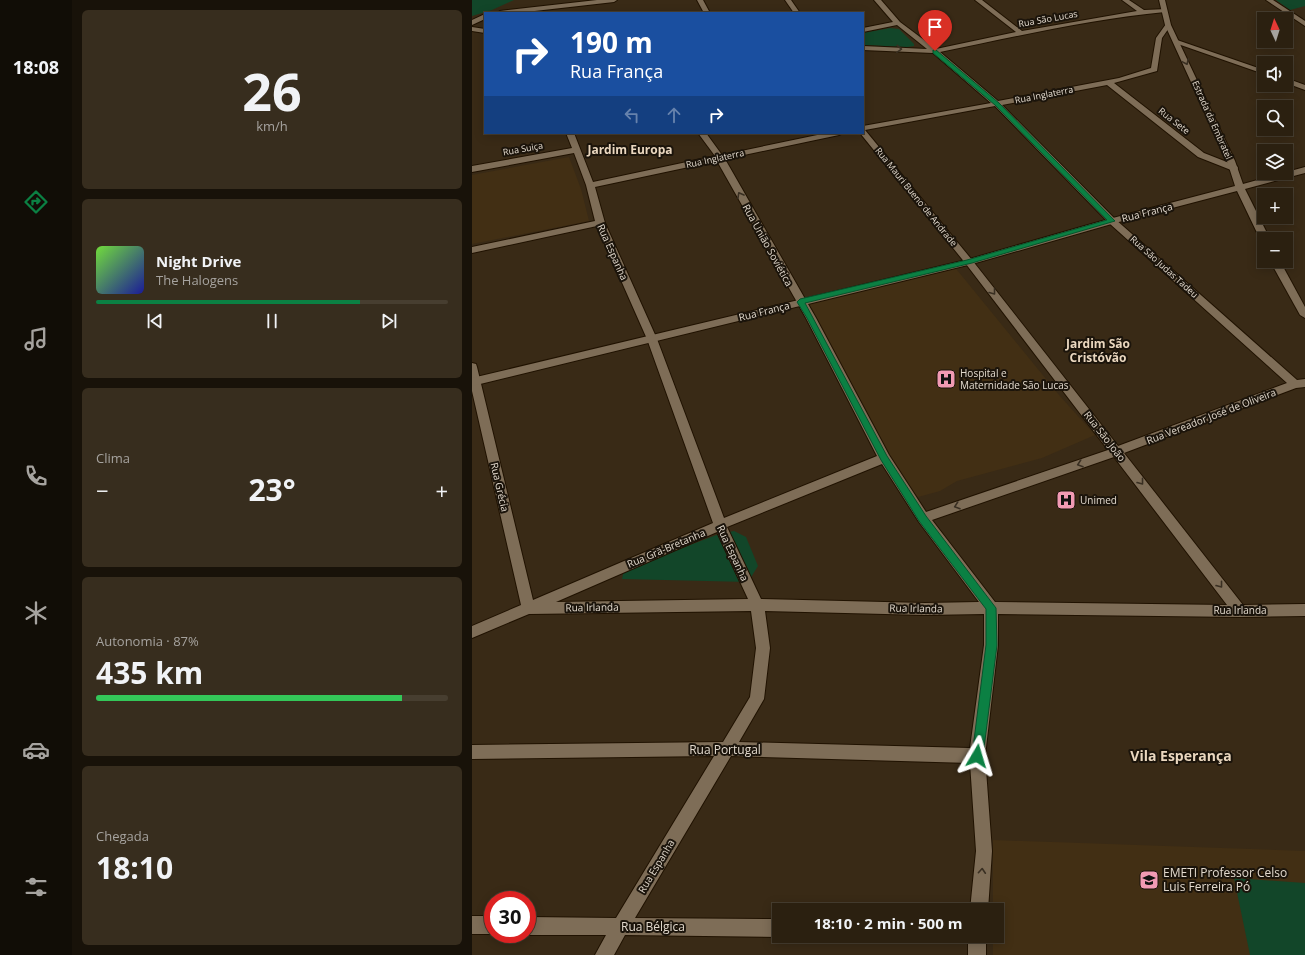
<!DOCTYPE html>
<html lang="pt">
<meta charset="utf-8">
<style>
:root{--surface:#2b2010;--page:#372d1e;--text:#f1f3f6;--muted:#a6a39f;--line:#473e30;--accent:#0b8043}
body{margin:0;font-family:"Open Sans",sans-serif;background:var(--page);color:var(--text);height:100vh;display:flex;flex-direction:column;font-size:15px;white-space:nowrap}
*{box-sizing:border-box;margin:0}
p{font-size:13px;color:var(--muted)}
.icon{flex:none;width:22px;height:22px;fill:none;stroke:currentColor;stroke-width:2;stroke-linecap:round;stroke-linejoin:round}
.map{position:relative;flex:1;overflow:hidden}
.details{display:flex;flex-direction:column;gap:10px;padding:10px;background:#181209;width:400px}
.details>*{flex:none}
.top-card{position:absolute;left:12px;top:12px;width:380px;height:122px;border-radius:0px;box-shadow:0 2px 10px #0003,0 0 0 1px var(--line);background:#1a4fa0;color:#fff;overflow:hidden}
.needle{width:26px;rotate:356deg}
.tools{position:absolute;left:785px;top:12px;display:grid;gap:8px}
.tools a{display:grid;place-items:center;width:36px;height:36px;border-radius:0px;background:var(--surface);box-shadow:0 2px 10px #0003,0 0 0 1px var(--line);font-size:20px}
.speed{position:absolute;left:12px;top:891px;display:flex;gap:8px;font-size:20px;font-weight:700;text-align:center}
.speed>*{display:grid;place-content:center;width:52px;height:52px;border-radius:50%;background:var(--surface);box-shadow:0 2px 10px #0003,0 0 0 1px var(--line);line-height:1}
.speed .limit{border:6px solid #d22;background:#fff;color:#111}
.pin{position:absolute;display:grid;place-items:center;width:34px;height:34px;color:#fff;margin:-41px -17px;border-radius:50% 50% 50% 0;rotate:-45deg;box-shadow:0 0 4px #0007}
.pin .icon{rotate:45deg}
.me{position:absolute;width:44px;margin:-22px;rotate:7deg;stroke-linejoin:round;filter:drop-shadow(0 0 3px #0008)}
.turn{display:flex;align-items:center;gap:14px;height:84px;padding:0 20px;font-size:18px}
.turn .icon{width:52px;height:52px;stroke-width:2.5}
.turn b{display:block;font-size:28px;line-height:34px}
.lanes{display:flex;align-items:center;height:38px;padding:0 20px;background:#0003;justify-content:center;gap:20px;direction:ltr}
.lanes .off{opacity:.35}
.big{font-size:30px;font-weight:700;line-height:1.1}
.details .card{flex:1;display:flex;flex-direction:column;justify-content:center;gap:6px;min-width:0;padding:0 14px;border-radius:6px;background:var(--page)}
.details .dial{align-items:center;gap:0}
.dial b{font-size:52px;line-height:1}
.song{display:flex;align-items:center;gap:12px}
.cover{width:48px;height:48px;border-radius:6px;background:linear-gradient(135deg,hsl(100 70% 55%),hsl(240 70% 35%))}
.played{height:4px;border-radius:2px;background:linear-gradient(90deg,var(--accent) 75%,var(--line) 75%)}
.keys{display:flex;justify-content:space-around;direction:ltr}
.heat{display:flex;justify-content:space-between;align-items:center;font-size:22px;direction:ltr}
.charge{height:6px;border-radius:3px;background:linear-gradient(90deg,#34c759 87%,var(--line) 0)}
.trip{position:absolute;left:300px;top:903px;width:232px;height:40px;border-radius:0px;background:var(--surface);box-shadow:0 2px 10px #0003,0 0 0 1px var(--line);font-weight:700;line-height:40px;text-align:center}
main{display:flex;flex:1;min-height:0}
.tab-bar{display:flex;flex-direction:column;width:72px;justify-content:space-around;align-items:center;background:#110d06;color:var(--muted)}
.tab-bar .icon{width:28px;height:28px}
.tab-bar .current{color:var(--accent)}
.tab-bar b{font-size:18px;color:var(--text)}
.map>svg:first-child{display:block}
.built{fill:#422f14}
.green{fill:#124629}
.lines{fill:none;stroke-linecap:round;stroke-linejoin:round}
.street-casing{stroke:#201201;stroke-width:2}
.secondary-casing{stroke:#201201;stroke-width:2}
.street{fill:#7e6d57;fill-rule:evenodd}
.secondary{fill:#7e6d57;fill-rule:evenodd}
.oneway{stroke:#392f22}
.route{fill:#0b8043;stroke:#07532c}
.labels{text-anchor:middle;stroke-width:4;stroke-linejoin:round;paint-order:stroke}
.far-street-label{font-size:9px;fill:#e2d9cd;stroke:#1b140b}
.street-label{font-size:10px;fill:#e2d9cd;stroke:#1b140b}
.poi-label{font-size:10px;fill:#e2d9cd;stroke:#1b140b;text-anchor:start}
.far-district-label{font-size:12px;font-weight:bold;fill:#ead7bf;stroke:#1b140b}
.quarter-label{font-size:12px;font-weight:bold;fill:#ead7bf;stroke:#1b140b}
.near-street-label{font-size:12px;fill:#e2d9cd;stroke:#1b140b}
.near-poi-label{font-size:12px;fill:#e2d9cd;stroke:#1b140b;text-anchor:start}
.near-quarter-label{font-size:14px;font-weight:bold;fill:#ead7bf;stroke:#1b140b}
</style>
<main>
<nav class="tab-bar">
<b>18:08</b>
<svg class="icon current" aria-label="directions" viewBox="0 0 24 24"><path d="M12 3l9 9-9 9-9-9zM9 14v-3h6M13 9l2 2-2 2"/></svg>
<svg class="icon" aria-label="music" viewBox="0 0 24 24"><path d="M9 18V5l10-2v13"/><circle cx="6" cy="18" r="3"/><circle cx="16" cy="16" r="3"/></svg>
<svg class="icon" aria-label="phone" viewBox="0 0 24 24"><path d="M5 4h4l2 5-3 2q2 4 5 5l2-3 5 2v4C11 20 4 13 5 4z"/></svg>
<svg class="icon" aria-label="climate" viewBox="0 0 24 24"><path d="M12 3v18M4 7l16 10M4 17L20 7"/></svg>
<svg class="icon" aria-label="car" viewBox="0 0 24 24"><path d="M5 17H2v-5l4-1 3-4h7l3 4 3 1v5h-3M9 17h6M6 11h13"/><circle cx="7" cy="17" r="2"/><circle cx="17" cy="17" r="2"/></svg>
<svg class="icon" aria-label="filters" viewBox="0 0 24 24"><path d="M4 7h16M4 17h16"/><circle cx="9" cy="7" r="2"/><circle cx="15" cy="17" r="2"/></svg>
</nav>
<section class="details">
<div class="card dial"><b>26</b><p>km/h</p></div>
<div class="card">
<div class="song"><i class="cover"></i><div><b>Night Drive</b><p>The Halogens</p></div></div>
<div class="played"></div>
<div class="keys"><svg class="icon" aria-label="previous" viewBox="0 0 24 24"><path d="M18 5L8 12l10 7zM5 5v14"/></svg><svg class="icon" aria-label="pause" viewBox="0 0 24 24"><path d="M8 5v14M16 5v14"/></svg><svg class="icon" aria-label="next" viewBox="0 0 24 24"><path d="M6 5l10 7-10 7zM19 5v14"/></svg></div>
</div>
<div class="card"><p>Clima</p>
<div class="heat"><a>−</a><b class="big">23°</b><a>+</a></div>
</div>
<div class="card"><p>Autonomia · 87%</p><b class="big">435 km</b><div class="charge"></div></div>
<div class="card"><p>Chegada</p><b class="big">18:10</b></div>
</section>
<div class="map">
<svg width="833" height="955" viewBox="0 0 833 955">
<rect width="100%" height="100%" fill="#392a16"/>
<!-- built -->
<g class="built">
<path d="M97,157L109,189L117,221L0,244V175Z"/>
<path d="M481,265L587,395L623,435L570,458L485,481L468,491L446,497L429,480L334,305Z"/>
<path d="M521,840L833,851V955H521V936H525V910H521Z"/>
</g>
<!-- green -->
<g class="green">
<path d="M0,0H42L20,10L0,16Z"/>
<path d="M804,0H833V6L818,10Z"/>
<path d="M418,28L427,29L442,44V46L435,47L391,45V33Z"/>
<path d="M262,531L274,537L286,566L276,582L150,579L152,570L247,534Z"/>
<path d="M762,878L833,883V955H778Z"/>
</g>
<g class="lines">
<defs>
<g id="street">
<path d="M125,0H145L142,2L45,13H25L28,11Z"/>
<path d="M225,0H231L238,13H232Z"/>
<path d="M313,0H319L328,13H322Z"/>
<path d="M402,0H409L428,22L464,49L544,32L503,0H510L550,31L665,11L650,0H657L672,10L695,9V11L693,12C619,19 541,37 468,52L526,101L647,78L679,68L684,38L694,24L699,25L690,38L685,71L642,83L732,153L765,166L766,168L765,170H759L726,157L635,85L530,105L643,219L825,380L833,379V387L824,388L652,453L771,605L833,604V616L768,617L526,614V645L513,756L520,851L516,910H498L504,851L498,763L259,756L163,918L307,919V936H308L307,937L153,935L142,955H123L134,935H55L54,934H55V917L144,918L242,756L0,759V745L251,742L278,697L284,648L279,611L57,614L0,638V626L49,605L0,391V363L4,364L5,367L61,600L241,523L175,339L125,226L0,253V247L123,221L114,185L102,153L0,172V166L100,148L94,133H102L121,182L243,156L226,133H234L250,155L355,133H371L367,135L253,159L344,318L417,455L454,512L636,450L494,264L388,133H391V126L519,103L461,53L391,50V46L455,49L425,25L391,32V28L421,22ZM523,106L637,223L815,383L646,446L500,260L393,130ZM245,161L334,318L405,456L252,518L185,339L133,223L123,187ZM642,457L755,605L523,602L460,520ZM410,464L447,522L507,602L453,603L289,599L255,527ZM245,532L276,599L84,602ZM293,611L453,615L512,614V645L498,748L267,742L292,699L298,648Z"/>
<path d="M794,0H801L833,21V26Z"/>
<path d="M13,14V19L0,25V20Z"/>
<path d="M0,27L13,29V33L0,31Z"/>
<path d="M705,40L792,70V74L703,43L702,42Z"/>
<path d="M814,78L833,85V90L814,83Z"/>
<rect x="0" y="916" width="21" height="18"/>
<rect x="496" y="936" width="18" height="19"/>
</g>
<g id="secondary">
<path d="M687,0H693L699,25L763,161L771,184L833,167V173L773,189L798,239H792V242L788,239L765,191L643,223L500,264L0,386V378L494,260L637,219L763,186L755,161L693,25Z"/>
<path d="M798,261H808L833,307V318L828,315Z"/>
</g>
</defs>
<!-- street casing -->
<use href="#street" class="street-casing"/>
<!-- secondary casing -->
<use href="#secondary" class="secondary-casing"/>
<!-- street -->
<use href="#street" class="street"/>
<!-- secondary -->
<use href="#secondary" class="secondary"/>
</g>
<!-- one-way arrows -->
<defs><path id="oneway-chevron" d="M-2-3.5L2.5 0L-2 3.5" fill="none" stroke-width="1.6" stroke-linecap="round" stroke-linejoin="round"/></defs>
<g class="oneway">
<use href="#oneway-chevron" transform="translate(427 49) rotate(3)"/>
<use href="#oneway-chevron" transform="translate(714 62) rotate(66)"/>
<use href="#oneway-chevron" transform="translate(268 195) rotate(-119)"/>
<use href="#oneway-chevron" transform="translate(521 292) rotate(52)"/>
<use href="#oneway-chevron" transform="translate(608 464) rotate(161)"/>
<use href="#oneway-chevron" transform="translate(669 482) rotate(52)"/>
<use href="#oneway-chevron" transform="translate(485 506) rotate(161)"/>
<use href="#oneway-chevron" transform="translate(748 585) rotate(52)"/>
<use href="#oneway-chevron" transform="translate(510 871) rotate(-86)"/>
</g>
<!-- route -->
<path class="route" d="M461,50H464L527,103L643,221L500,263L333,303L415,456L454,516L524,608L525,645L511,756L509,760L505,762L501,760L500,756L514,645V609L447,521L409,460L335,318L325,302L328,299L495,260L635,220L523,105L461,53Z"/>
<!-- icons -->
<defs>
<symbol id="hospital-square" viewBox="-11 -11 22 22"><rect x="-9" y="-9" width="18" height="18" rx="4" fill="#f19ab4" stroke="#1b140b"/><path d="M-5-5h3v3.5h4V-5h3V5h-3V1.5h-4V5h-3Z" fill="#111"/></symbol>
<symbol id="school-square" viewBox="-11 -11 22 22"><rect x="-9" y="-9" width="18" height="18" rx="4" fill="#f19ab4" stroke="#1b140b"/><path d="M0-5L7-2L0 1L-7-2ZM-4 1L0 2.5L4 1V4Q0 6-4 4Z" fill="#111"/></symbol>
</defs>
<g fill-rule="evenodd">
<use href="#hospital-square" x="463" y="368" width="22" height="22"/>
<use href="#hospital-square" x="583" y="489" width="22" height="22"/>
<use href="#school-square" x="666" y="869" width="22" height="22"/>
</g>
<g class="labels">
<!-- far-street labels -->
<g class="far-street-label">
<text transform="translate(576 19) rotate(-10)" y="3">Rua São Lucas</text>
<text transform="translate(572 95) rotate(-11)" y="3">Rua Inglaterra</text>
<text transform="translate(740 120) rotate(66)" y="3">Estrada da Embratel</text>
<text transform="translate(702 121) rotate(38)" y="3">Rua Sete</text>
<text transform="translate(51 149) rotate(-10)" y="3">Rua Suiça</text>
<text transform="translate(243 159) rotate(-12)" y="3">Rua Inglaterra</text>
<text transform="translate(444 197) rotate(51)" y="3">Rua Mauri Bueno de Andrade</text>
<text transform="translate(692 267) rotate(42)" y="3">Rua São Judas Tadeu</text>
</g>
<!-- street labels -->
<g class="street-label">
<text transform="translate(675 212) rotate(-14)" y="4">Rua França</text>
<text transform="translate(296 245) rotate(61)" y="4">Rua União Soviética</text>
<text transform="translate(141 252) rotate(66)" y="4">Rua Espanha</text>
<text transform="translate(292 311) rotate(-14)" y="4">Rua França</text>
<text transform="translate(739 416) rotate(-21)" y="4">Rua Vereador José de Oliveira</text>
<text transform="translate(633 436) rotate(52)" y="4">Rua São João</text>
<text transform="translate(28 487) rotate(77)" y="4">Rua Grécia</text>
<text transform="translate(194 548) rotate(-23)" y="4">Rua Grã-Bretanha</text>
<text transform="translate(261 553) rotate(65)" y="4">Rua Espanha</text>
<text transform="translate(120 607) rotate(-1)" y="4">Rua Irlanda</text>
<text transform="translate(444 608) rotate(1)" y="4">Rua Irlanda</text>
<text x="768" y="614">Rua Irlanda</text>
<text transform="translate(184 866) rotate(-59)" y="4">Rua Espanha</text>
</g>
<!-- poi labels -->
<g class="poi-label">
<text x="488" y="377">Hospital e<tspan x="488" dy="12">Maternidade São Lucas</tspan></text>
<text x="608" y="504">Unimed</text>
</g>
<!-- far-district labels -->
<g class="far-district-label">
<text x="158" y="154">Jardim Europa</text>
</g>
<!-- quarter labels -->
<g class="quarter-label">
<text x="626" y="348">Jardim São<tspan x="626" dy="14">Cristóvão</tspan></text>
</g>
<!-- near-street labels -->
<g class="near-street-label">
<text x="253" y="754">Rua Portugal</text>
<text x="181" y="931">Rua Bélgica</text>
</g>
<!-- near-poi labels -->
<g class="near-poi-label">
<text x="691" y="877">EMETI Professor Celso<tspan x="691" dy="14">Luis Ferreira Pó</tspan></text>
</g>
<!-- near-quarter labels -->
<g class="near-quarter-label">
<text x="709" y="761">Vila Esperança</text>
</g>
</g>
</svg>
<div class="tools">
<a><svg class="needle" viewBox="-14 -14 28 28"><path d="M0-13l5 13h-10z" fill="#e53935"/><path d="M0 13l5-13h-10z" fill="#a6a39f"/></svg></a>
<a><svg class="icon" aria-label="sound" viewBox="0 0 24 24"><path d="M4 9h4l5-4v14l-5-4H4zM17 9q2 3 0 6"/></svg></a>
<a><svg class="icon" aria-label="search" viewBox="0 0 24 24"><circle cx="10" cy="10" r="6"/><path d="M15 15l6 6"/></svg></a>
<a><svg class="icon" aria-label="layers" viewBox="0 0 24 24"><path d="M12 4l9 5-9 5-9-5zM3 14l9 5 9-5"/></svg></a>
<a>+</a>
<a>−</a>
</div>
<div class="speed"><div class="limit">30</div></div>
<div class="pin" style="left:463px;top:51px;background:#d93025"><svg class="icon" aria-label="arrive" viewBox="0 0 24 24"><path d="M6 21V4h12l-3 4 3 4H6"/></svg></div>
<svg class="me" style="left:505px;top:756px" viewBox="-20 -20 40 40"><path d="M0-17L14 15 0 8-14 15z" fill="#0b8043" stroke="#fff" stroke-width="4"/></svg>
<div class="trip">18:10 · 2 min · 500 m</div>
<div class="top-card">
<div class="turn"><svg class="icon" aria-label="right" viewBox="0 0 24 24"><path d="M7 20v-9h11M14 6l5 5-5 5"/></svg><div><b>190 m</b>Rua França</div></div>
<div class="lanes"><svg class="icon off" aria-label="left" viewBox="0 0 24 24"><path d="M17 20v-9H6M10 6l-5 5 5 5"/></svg><svg class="icon off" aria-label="ahead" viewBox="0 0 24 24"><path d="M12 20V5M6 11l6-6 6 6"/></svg><svg class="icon" aria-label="right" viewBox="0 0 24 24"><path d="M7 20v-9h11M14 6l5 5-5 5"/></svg></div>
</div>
</div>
</main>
